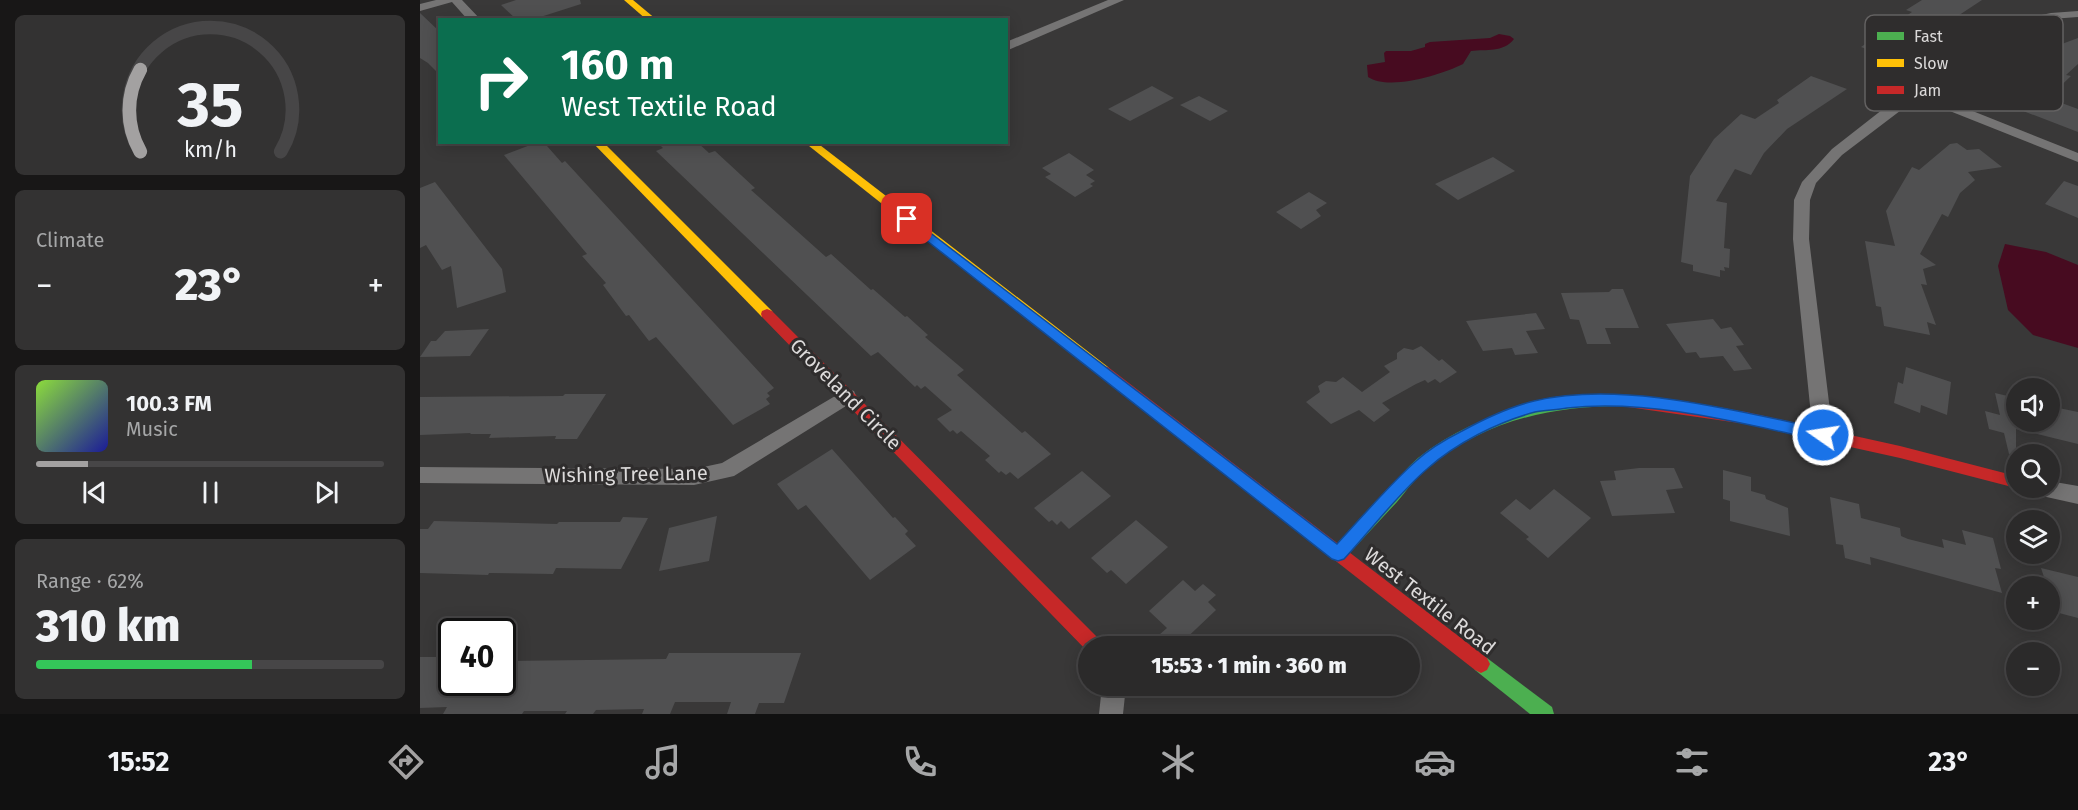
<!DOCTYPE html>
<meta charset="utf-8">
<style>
:root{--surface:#2b2a2a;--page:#333232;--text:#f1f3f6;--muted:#a6a7a8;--line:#474647;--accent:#a3a1a1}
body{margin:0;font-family:"Fira Sans",sans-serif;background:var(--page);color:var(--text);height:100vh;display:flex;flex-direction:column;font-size:22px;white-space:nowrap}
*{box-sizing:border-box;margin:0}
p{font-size:20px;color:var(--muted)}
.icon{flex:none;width:33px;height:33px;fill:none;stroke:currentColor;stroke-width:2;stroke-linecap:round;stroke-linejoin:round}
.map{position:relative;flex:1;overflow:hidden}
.side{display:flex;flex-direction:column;gap:15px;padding:15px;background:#181717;width:420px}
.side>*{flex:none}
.guide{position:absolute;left:18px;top:18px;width:570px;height:126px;border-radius:0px;box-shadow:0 3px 15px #0003,0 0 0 2px var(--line);background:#0b6e4f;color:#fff;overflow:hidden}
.tools{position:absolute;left:1586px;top:378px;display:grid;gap:12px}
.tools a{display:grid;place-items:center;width:54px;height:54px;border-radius:50%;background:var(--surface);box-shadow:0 3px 15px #0003,0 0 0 2px var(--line);font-size:30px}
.speed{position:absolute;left:18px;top:618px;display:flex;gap:12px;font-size:30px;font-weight:700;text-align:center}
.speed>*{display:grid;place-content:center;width:78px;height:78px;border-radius:50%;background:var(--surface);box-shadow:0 3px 15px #0003,0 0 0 2px var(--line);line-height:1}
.speed .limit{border:3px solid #111;border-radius:9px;background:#fff;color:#111}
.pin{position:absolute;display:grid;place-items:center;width:51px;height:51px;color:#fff;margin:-26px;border-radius:12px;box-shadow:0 3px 9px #0006}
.me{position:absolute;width:66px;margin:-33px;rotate:283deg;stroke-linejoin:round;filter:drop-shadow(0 0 4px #0008)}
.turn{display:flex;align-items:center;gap:21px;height:126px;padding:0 24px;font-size:27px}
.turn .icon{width:78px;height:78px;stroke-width:2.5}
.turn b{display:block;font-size:42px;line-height:51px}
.big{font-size:45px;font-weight:800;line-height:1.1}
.side .tile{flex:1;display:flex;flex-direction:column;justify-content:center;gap:9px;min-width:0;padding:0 21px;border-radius:9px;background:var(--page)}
.side .dial{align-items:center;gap:0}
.dial svg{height:156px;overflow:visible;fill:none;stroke:var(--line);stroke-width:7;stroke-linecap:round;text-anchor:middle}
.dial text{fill:var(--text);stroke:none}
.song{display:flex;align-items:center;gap:18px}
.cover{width:72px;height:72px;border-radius:9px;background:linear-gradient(135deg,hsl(90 70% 55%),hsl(240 70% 35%))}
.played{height:6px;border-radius:3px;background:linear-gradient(90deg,var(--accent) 15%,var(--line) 15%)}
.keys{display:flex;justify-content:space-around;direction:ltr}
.heat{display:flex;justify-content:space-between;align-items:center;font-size:33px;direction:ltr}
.charge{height:9px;border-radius:4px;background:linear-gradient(90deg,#34c759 62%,var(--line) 0)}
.trip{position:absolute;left:658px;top:636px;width:342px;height:60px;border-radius:30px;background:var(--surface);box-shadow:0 3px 15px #0003,0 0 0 2px var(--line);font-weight:800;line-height:60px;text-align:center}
.tab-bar{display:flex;height:96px;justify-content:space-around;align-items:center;background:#111;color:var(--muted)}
.tab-bar .icon{width:42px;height:42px}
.tab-bar .active{color:var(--accent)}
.tab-bar b{font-size:27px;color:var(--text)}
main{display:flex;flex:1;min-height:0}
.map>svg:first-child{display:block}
.water{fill:#470b20}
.building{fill:#505051}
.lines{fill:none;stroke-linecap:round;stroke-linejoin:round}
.street{fill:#757474;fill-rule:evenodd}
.fast{fill:#4caf50;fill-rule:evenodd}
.slow{fill:#ffc107;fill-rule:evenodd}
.jam{fill:#c62828;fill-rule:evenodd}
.route{fill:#1a73e8;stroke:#114b97;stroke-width:1.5}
.labels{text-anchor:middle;stroke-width:6;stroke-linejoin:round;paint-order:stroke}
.street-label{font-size:20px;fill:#dcdada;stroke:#2f2d2d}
.key{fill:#2f2d2d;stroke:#636161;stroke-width:1.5}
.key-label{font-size:16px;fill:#dcdada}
</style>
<main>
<section class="side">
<div class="tile dial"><svg viewBox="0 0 100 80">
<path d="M14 69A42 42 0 1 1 86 69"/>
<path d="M14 69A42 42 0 0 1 14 27" stroke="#a3a1a1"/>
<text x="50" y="56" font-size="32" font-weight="700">35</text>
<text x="50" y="72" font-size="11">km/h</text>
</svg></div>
<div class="tile"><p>Climate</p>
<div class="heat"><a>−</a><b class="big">23°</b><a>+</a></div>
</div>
<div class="tile">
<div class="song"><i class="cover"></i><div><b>100.3 FM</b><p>Music</p></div></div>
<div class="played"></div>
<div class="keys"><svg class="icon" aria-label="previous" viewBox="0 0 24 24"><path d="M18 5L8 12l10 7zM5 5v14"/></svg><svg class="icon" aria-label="pause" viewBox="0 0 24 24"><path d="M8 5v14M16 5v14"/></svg><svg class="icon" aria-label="next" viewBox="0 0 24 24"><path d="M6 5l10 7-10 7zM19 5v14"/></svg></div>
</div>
<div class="tile"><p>Range · 62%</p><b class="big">310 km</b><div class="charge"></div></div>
</section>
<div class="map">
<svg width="1658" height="714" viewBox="0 0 1658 714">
<rect width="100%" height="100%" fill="#393838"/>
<!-- water -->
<g class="water">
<path d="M1079,34L1090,36L1094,39C1083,53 1066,49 1051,51L1043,64C1021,75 969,91 948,77L947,65L965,62L964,53L966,51H991L1005,47V44L1010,42L1070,38Z"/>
<path d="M1585,244L1626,252L1658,265V348L1613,335L1588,310L1578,266Z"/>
</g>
<!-- building -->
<g class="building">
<path d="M96,0H160L161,4L111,20H97L81,5Z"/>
<path d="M1502,0H1562L1483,52L1479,51L1465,56L1441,47L1492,12L1486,10Z"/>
<path d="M0,13L20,32V75L8,63L0,58Z"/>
<path d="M1658,38V64L1646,75L1651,76L1628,98L1658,109V132L1598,109L1581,97L1620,64L1614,62L1631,48Z"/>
<path d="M1391,76L1427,89L1367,129L1344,153L1331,175L1315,169L1296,201L1307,203L1304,248L1310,249L1309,268L1304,267L1305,271L1300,270V277L1273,271V265L1261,262L1270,176L1294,139L1321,114L1335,119L1359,103L1357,100Z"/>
<path d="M732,86L754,98L710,121L688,109Z"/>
<path d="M779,96L808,111L790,121L760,105Z"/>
<path d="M118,142L127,146L142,163L145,161L354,388L347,393L350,396L346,399L350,404L313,425L236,337L229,341L209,315L206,316L183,285L186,283L162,256L167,254L84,155Z"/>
<path d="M237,142H277L289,153L295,151L335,188L331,190L406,257L411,254L451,290L453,289L485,317L487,316L508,335L505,337L544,370L537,375L602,433L605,431L631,454L598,479L590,472L586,475L581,471L579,473L565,460L570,456L541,431L537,434L533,430L530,432L517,419L532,410L505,386L501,389L497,385L495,387L458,352L451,356L236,151L243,148Z"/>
<path d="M1537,143L1547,150L1559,149L1582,167L1548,172L1555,180L1540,193L1528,217L1522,214L1500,254L1516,265L1503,269L1507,285L1501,284L1516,325L1507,322L1510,335L1464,326L1461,307L1456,306L1445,241L1475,246L1466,211L1492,167L1499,170L1530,144Z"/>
<path d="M649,153L674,170L666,175L675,181L670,184L673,186L655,197L625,177L631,174L622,168Z"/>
<path d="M1073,157L1095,171L1038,200L1015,184Z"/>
<path d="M1644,181L1658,186V218L1625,204Z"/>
<path d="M15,182L82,269L86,292L37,308L31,266L22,270L6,245L0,248V188Z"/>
<path d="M889,192L907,203L896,210L901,216L881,229L856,212Z"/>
<path d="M1192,289H1203L1219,328H1185L1191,344H1167L1159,320L1150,319L1141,293L1189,292Z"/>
<path d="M1116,313L1125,329L1106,331L1118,353L1095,355L1092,348L1063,351L1046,321Z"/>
<path d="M1293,319L1301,329L1311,327L1324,345L1316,346L1332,369L1314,371L1303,356L1280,358L1276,352L1266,353L1246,324Z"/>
<path d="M69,329L50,356L0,357L11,341H16L25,331Z"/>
<path d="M1001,346L1019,361L1022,359L1037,372L1020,383L1015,379L1008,383L1005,380L996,384L962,403L970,410L954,422L939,410L911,424L886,402L900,392L898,386L906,381L916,382L923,377L942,392L970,372L964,366L977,359V353L984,348L993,350Z"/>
<path d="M1486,367L1531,382L1527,415L1501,405L1500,413L1474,403L1478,382L1483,384Z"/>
<path d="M1575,393L1596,398V422H1629V406L1658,412V444L1596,429V453L1589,454L1584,433L1569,429L1565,411L1580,415Z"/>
<path d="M145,394H186L157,439H135L136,436L69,438L71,434H50L51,433L0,435V397L143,396Z"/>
<path d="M412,449L473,518L475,517L488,531L485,534L496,546L450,580L386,505L378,510L357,484Z"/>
<path d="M1219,468H1254L1263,488L1246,490L1255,513L1192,516L1180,481L1196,480L1194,471Z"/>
<path d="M1303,470L1331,477V491L1345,495L1346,499L1368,508L1370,536L1310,521V501L1303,499Z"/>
<path d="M662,471L691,496L649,529L641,521L637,525L632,520L629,522L614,508Z"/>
<path d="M1134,489L1171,518L1128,558L1106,539L1109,537L1080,513L1096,499L1110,510Z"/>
<path d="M1410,497L1439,504L1441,518L1480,528L1481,536L1488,539L1524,548L1522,539L1546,545L1542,530L1573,538L1581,569L1575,568L1582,593L1450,557L1451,565L1425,558L1423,545L1416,544Z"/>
<path d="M297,516L289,561L239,571L249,528Z"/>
<path d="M203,517L228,518L201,569L136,568L133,574L69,573L68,575L0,573V529H8L14,521L137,524L139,522H200Z"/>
<path d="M716,520L748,547L706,584L691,570L687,573L671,558Z"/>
<path d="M1621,568L1658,577V618L1639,613L1634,597L1630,596L1629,586H1627Z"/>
<path d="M763,580L775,591L783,584L796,595L788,602L796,610L758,646H751L739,635L747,628L729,611Z"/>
<path d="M249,653H381L364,703H339L335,714H307L311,702H255L250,714H222L224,709L176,710L173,714H145L147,711H104L102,714H23L27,707L0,708V657H32V682H82V661L246,659Z"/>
</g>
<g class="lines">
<!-- street -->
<g class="street">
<path d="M16,0H42L61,20H48L32,2L0,11V4Z"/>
<path d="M688,0H704L586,51V42Z"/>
<path d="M1658,11V17L1631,19L1600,27L1505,92L1658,153V162L1497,98L1422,155L1396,183L1390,200L1389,239L1413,435L1410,440L1403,443L1396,440L1393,435L1373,239L1374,200L1382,182L1412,149L1467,106L1592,21L1631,13Z"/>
<path d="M427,389L434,391L436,396L434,401L314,476L274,485L0,483V467L274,469L302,463Z"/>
<path d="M1629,481L1658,486V504L1613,494L1610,488H1629Z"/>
<path d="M682,686H706L703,714H679Z"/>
</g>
<!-- fast -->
<g class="fast">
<path d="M1174,396L1206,397L1208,401L1206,405L1201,406C1131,406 1063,421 1008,468C996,477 987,490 977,502C959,521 942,540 924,559L918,561L912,559L910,554L912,549C930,530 949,511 966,492C977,481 986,468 998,458C1049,418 1111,400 1174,396Z"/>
<path d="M1061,655L1067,658L1132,707L1134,714H1110L1055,670L1052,664L1055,658Z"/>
</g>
<!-- slow -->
<g class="slow">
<path d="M204,0H213L237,20H227Z"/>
<path d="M172,142H183L352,311L353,314L352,317H342Z"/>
<path d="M384,142H396L688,367L690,371L688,375H678Z"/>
</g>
<!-- jam -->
<g class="jam">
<path d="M347,309L352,311L680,640L683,646H669L668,652L342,317L341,314L342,311Z"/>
<path d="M683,366L688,367L1067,658L1070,664L1067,670L1061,673L1055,670L678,375L676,371L678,367Z"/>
<path d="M1201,396L1326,412L1480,446L1596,476V488H1598H1596L1480,458L1326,424L1201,406L1196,405L1194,401L1196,397Z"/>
</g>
</g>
<!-- route -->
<path class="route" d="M487,215L917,544C943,516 968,486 996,461C1009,449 1026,439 1042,431C1064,419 1089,407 1114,401C1202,380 1316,411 1403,429L1408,431L1410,435L1408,439L1403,441C1320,423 1232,399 1147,408C1137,410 1125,410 1115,412C1078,422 1036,443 1007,469C979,493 950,531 924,559L918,561L912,559L483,222V216Z"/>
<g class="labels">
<!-- street labels -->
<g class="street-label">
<text transform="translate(426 394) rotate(45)" y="7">Groveland Circle</text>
<text transform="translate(206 474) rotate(-1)" y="7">Wishing Tree Lane</text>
<text transform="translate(1010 601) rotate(38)" y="7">West Textile Road</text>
</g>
</g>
<!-- legend -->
<rect x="1445" y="15" width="198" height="96" rx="9" class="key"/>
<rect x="1457" y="32" width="27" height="8" fill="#4caf50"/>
<rect x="1457" y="59" width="27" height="8" fill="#ffc107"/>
<rect x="1457" y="86" width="27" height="8" fill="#c62828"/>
<g class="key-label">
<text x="1494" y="42">Fast</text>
<text x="1494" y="69">Slow</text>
<text x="1494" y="96">Jam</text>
</g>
</svg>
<div class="tools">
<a><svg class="icon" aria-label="sound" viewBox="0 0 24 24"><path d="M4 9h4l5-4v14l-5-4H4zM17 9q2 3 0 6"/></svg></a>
<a><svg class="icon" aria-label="search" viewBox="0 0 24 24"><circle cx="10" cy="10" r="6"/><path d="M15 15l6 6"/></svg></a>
<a><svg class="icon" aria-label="layers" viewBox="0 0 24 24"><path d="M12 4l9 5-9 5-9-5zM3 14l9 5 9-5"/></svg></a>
<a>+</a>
<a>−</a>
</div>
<div class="speed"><div class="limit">40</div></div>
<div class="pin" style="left:487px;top:219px;background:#d93025"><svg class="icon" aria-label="arrive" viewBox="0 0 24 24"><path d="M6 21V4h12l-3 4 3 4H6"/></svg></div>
<svg class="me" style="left:1403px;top:435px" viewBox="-20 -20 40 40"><circle r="17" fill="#1a73e8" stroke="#fff" stroke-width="3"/><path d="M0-11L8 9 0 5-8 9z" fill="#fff"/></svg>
<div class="trip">15:53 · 1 min · 360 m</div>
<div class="guide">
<div class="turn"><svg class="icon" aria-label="right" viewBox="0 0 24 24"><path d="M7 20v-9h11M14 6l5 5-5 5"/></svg><div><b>160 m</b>West Textile Road</div></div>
</div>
</div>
</main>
<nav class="tab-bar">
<b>15:52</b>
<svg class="icon active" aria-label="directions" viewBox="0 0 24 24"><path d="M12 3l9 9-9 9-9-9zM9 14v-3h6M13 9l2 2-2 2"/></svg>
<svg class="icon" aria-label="music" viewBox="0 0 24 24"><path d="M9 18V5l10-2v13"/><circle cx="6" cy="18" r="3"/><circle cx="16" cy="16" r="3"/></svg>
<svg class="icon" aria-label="phone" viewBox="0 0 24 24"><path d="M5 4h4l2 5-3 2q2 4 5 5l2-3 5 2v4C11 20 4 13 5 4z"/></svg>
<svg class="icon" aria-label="climate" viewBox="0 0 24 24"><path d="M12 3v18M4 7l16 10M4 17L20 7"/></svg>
<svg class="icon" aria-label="car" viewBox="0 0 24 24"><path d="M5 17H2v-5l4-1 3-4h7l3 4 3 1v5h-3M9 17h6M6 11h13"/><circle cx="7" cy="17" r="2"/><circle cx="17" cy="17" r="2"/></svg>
<svg class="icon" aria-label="filters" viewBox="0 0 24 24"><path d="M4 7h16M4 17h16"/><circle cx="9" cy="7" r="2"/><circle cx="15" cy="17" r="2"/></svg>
<b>23°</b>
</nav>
